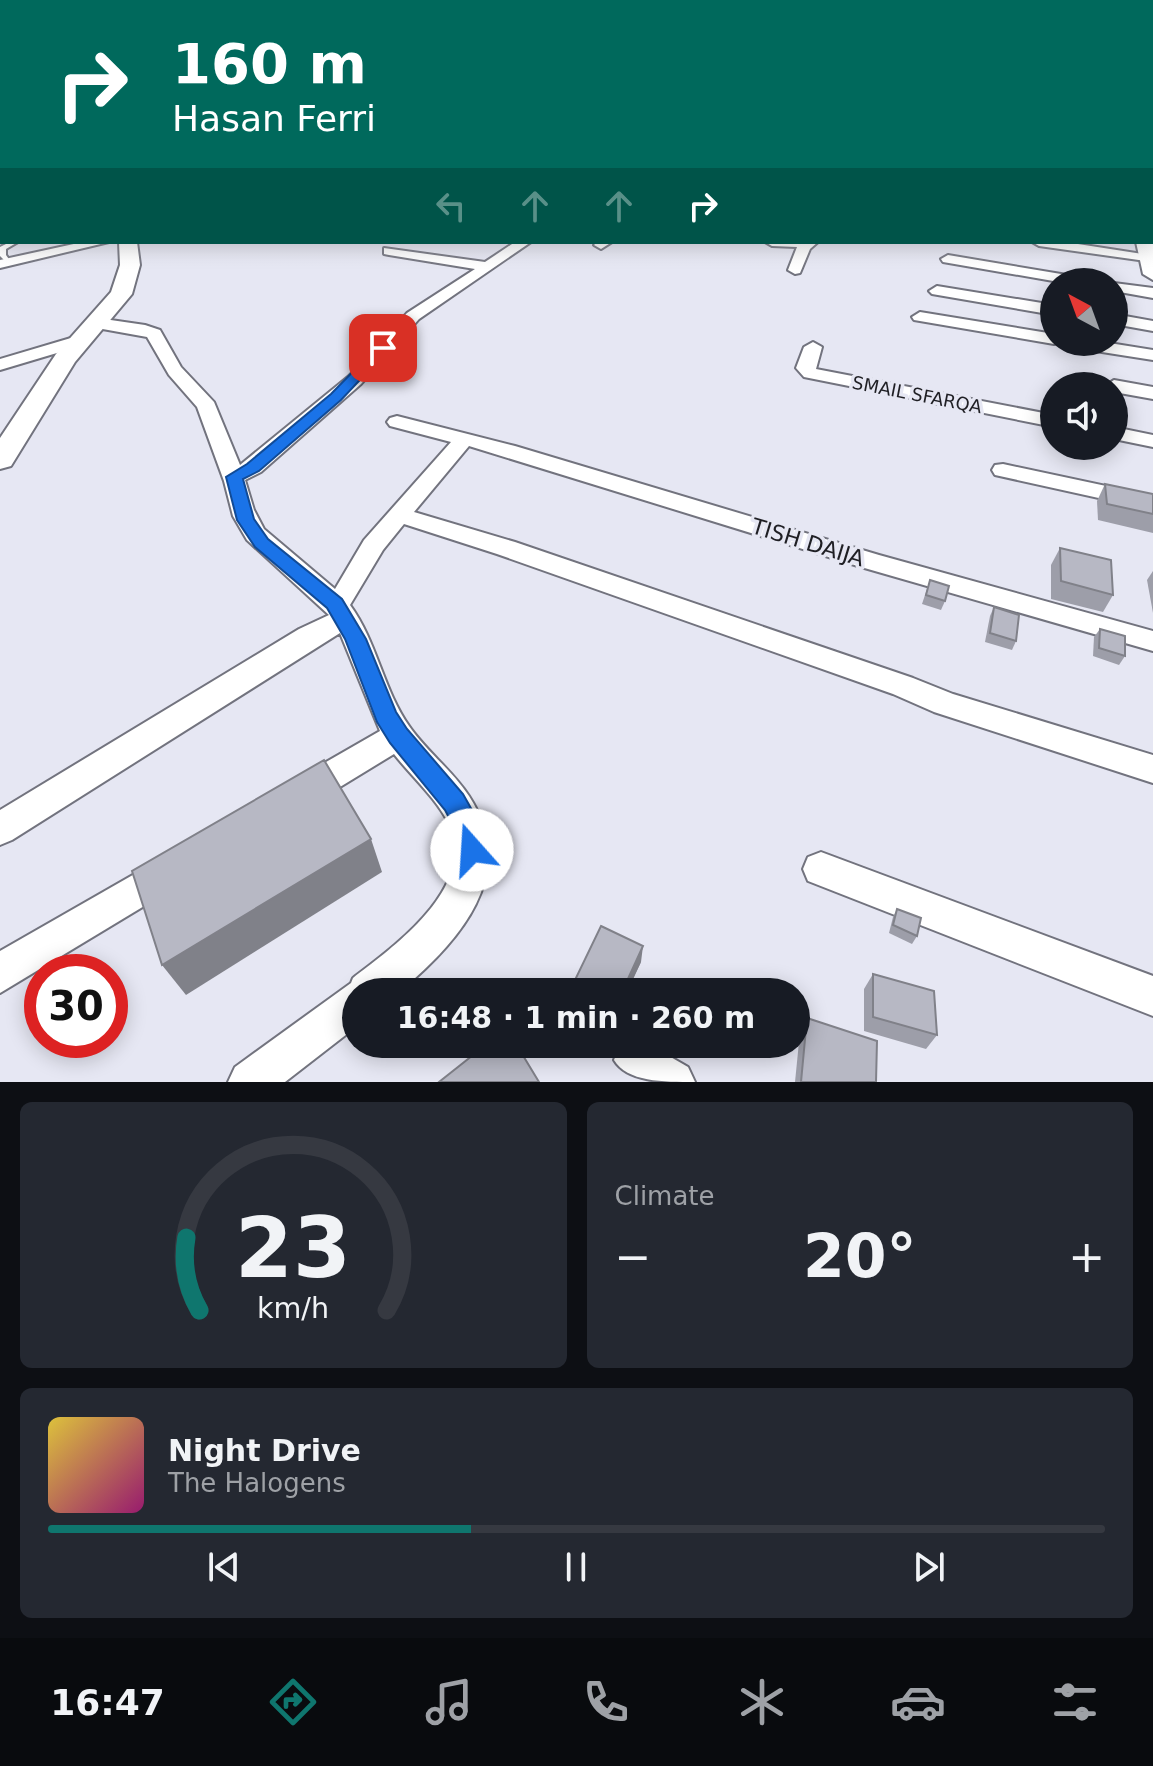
<!DOCTYPE html>
<meta charset="utf-8">
<style>
:root{--surface:#171b24;--page:#242831;--text:#f1f3f6;--muted:#9ea1a6;--line:#363941;--accent:#0f766e}
body{margin:0;font-family:"DejaVu Sans",sans-serif;background:var(--page);color:var(--text);height:100vh;display:flex;flex-direction:column;font-size:30px;white-space:nowrap}
*{box-sizing:border-box;margin:0}
p{font-size:26px;color:var(--muted)}
.icon{flex:none;width:44px;height:44px;fill:none;stroke:currentColor;stroke-width:2;stroke-linecap:round;stroke-linejoin:round}
.map{position:relative;height:1082px;overflow:hidden}
.panel{display:flex;flex-direction:column;gap:20px;padding:20px;background:#0d0f14;flex:1}
.panel>*{flex:none}
.top-card{position:absolute;left:0px;top:0px;width:1154px;height:244px;box-shadow:0 4px 20px #0003;background:#00695c;color:#fff;overflow:hidden}
.needle{width:52px;rotate:319deg}
.tools{position:absolute;left:1040px;top:268px;display:grid;gap:16px}
.tools a{display:grid;place-items:center;width:88px;height:88px;border-radius:50%;background:var(--surface);box-shadow:0 4px 20px #0003;font-size:40px}
.speed{position:absolute;left:24px;top:954px;display:flex;gap:16px;font-size:40px;font-weight:700;text-align:center}
.speed>*{display:grid;place-content:center;width:104px;height:104px;border-radius:50%;background:var(--surface);box-shadow:0 4px 20px #0003;line-height:1}
.speed .limit{border:12px solid #d22;background:#fff;color:#111}
.pin{position:absolute;display:grid;place-items:center;width:68px;height:68px;color:#fff;margin:-34px;border-radius:16px;box-shadow:0 4px 12px #0006}
.me{position:absolute;width:88px;margin:-44px;rotate:341deg;stroke-linejoin:round;filter:drop-shadow(0 0 6px #0008)}
.turn{display:flex;align-items:center;gap:28px;height:168px;padding:0 40px;font-size:36px}
.turn .icon{width:104px;height:104px;stroke-width:2.5}
.turn b{display:block;font-size:56px;line-height:68px}
.lanes{display:flex;align-items:center;height:76px;padding:0 40px;background:#0003;justify-content:center;gap:40px;direction:ltr}
.lanes .off{opacity:.35}
.big{font-size:60px;font-weight:600;line-height:1.1}
.panel .card{flex:1;display:flex;flex-direction:column;justify-content:center;gap:12px;min-width:0;padding:0 28px;border-radius:12px;background:var(--page)}
.panel .dial{align-items:center;gap:0}
.dial svg{height:208px;overflow:visible;fill:none;stroke:var(--line);stroke-width:7;stroke-linecap:round;text-anchor:middle}
.dial text{fill:var(--text);stroke:none}
.song{display:flex;align-items:center;gap:24px}
.cover{width:96px;height:96px;border-radius:12px;background:linear-gradient(135deg,hsl(50 70% 55%),hsl(320 70% 35%))}
.played{height:8px;border-radius:4px;background:linear-gradient(90deg,var(--accent) 40%,var(--line) 40%)}
.keys{display:flex;justify-content:space-around;direction:ltr}
.heat{display:flex;justify-content:space-between;align-items:center;font-size:44px;direction:ltr}
.panel .tiles{flex:1;display:grid;gap:20px;grid-template-columns:1fr 1fr}
.card:last-child{grid-column:span 2}
.trip{position:absolute;left:342px;top:978px;width:468px;height:80px;border-radius:40px;background:var(--surface);box-shadow:0 4px 20px #0003;font-weight:600;line-height:80px;text-align:center}
.tab-bar{display:flex;height:128px;justify-content:space-around;align-items:center;background:#090b0e;color:var(--muted)}
.tab-bar .icon{width:56px;height:56px}
.tab-bar .selected{color:var(--accent)}
.tab-bar b{font-size:36px;color:var(--text)}
.map>svg:first-child{display:block}
.lines{fill:none;stroke-linecap:round;stroke-linejoin:round}
.lane-casing{stroke:#72737e;stroke-width:4}
.street-casing{stroke:#72737e;stroke-width:4}
.secondary-casing{stroke:#72737e;stroke-width:4}
.primary-casing{stroke:#72737e;stroke-width:4}
.lane{fill:#fff;fill-rule:evenodd}
.street{fill:#fff;fill-rule:evenodd}
.secondary{fill:#fff;fill-rule:evenodd}
.primary{fill:#fff;fill-rule:evenodd}
.wall{fill:#9d9ea9}
.shaded-wall{fill:#808189}
.building{fill:#b7b8c4;stroke:#808189;stroke-width:2}
.route{fill:#1a73e8;stroke:#114b97;stroke-width:2}
.labels{text-anchor:middle;stroke-width:7;stroke-linejoin:round;paint-order:stroke}
.far-street-label{font-size:18px;fill:#1f1f24;stroke:#e6e7f3}
.street-label{font-size:22px;fill:#1f1f24;stroke:#e6e7f3}
</style>
<div class="map">
<svg width="1153" height="1082" viewBox="0 0 1153 1082">
<rect width="100%" height="100%" fill="#e6e7f3"/>
<g class="lines">
<defs>
<path id="lane" d="M10,242H18L6,249V255L11,262L8,264L0,256V247Z"/>
<g id="street">
<path d="M1152,119H1153V125L1152,124Z"/>
<rect x="1152" y="138" width="1" height="6"/>
<path d="M1152,214L1153,215V223L1152,222Z"/>
<path d="M83,242H109L0,268V260Z"/>
<path d="M515,242H531L419,319L361,384L261,472L245,480L254,510L264,529L335,589L364,540L451,442L390,426L387,422L390,418L397,416L515,446L879,555L1153,631V651L861,567L469,446L414,512L515,542L913,678L953,694L1153,755V783L934,712L893,694L497,554L404,524L383,550L350,605C377,642 383,689 409,726C426,751 452,770 469,796C520,874 459,942 399,992H356V1027L285,1082H228L235,1067L351,983L353,978C395,946 480,885 448,822C435,797 412,777 394,754L317,801L305,806L293,801L289,791L293,781L380,731L340,633L12,840L0,845V810L299,629L329,615L247,540L233,516L224,481L197,407L169,375L147,337L97,328L89,323L97,318L145,325L160,330L181,367L214,402L240,465L349,376L407,313L475,269L389,255L384,254V248L485,262Z"/>
<path d="M597,242H612L601,249L594,245Z"/>
<path d="M765,242H818L810,249L800,273L795,274L788,270L797,247L772,246Z"/>
<path d="M1032,242H1065L1149,255L1153,256V262L1039,246Z"/>
<path d="M948,255L1085,278L1092,282H1059L943,262L941,259Z"/>
<path d="M1114,283L1153,288V298L1114,291Z"/>
<path d="M937,286L1054,305V315L932,294L929,291Z"/>
<path d="M920,312L1054,334V342H1060L1054,344L914,320L912,317Z"/>
<path d="M1114,314L1153,321V331L1114,324Z"/>
<path d="M81,335L87,336L89,340L87,344L0,370V359Z"/>
<path d="M813,342L822,347L816,369L1054,415V427L804,377L796,368L804,347Z"/>
<path d="M1062,342H1103L1153,350V360L1070,347Z"/>
<path d="M1114,380L1153,387V399L1114,392V386H1105Z"/>
<path d="M1114,427L1153,435V447L1114,439Z"/>
<path d="M1003,464L1153,496V510L995,475L992,470L995,465Z"/>
<path d="M821,852L1153,976V1016L808,881L803,869L808,857Z"/>
<path d="M166,856L179,861L184,873L179,885L0,993V951Z"/>
<path d="M648,1044L688,1067L695,1082C663,1082 627,1082 614,1060L620,1045Z"/>
</g>
<g id="secondary">
<path d="M1152,239L1153,240V280L1143,274L1136,242H1152Z"/>
<path d="M119,242H137L140,265L132,294L75,362L11,466L0,469V438L56,354L111,292L120,265Z"/>
</g>
<path id="primary" d="M2,135V145L0,146V136Z"/>
</defs>
<!-- lane casing -->
<use href="#lane" class="lane-casing"/>
<!-- street casing -->
<use href="#street" class="street-casing"/>
<!-- secondary casing -->
<use href="#secondary" class="secondary-casing"/>
<!-- primary casing -->
<use href="#primary" class="primary-casing"/>
<!-- lane -->
<use href="#lane" class="lane"/>
<!-- street -->
<use href="#street" class="street"/>
<!-- secondary -->
<use href="#secondary" class="secondary"/>
<!-- primary -->
<use href="#primary" class="primary"/>
</g>
<!-- wall -->
<g class="wall">
<path d="M1105,484L1153,494V533L1098,520L1097,501Z"/>
<path d="M1060,548L1113,595L1103,612L1051,599V565Z"/>
<path d="M1153,571V613L1147,580Z"/>
<path d="M930,580L945,601L941,610L922,604Z"/>
<path d="M994,607L1016,641L1012,650L985,642L990,616Z"/>
<path d="M1100,629L1125,656L1119,665L1093,656L1094,637Z"/>
<path d="M897,909L917,936L912,944L889,933L893,917Z"/>
<path d="M641,962L627,992H574V982Z"/>
<path d="M873,974L937,1035L926,1049L864,1031V989Z"/>
<path d="M807,1018L876,1082H795L800,1032Z"/>
</g>
<!-- shaded-wall -->
<g class="shaded-wall">
<path d="M371,839L382,872L186,995L162,965Z"/>
<path d="M643,946L641,962L627,992H622Z"/>
</g>
<!-- building -->
<g class="building">
<path d="M1105,484L1153,494V514L1107,504Z"/>
<path d="M1060,548L1111,560L1113,595L1061,581Z"/>
<path d="M930,580L949,586L945,601L926,595Z"/>
<path d="M994,607L1019,615L1016,641L990,633Z"/>
<path d="M1100,629L1125,636V656L1099,648Z"/>
<path d="M324,760L371,839L162,965L132,871Z"/>
<path d="M897,909L921,918L917,936L893,925Z"/>
<path d="M601,926L643,946L622,992H592L574,982Z"/>
<path d="M873,974L934,991L937,1035L873,1017Z"/>
<path d="M807,1018L877,1041L876,1082H801Z"/>
<path d="M487,1044H516L539,1082H439Z"/>
</g>
<!-- sky -->
<linearGradient id="sky" x2="0" y2="1"><stop stop-color="#7aa6d1"/><stop offset="0.44" stop-color="#f4f4fa"/><stop offset="1" stop-color="#f4f4fa" stop-opacity="0"/></linearGradient>
<rect width="1153" height="270" fill="url(#sky)"/>
<!-- route -->
<path class="route" d="M379,345L390,348L341,400L259,471L243,479L254,519L268,539L342,599L366,639L396,712L407,729L463,794L477,819L486,850L482,859L472,863L463,859L455,829L445,810L390,743L377,722L345,639L327,608L255,547L237,520L226,477L247,464L331,394Z"/>
<g class="labels">
<!-- far-street labels -->
<g class="far-street-label">
<text transform="translate(917 395) rotate(11)" y="6">SMAIL SFARQA</text>
</g>
<!-- street labels -->
<g class="street-label">
<text transform="translate(808 542) rotate(17)" y="8">TISH DAIJA</text>
</g>
</g>
</svg>
<div class="tools">
<a><svg class="needle" viewBox="-14 -14 28 28"><path d="M0-13l5 13h-10z" fill="#e53935"/><path d="M0 13l5-13h-10z" fill="#9ea1a6"/></svg></a>
<a><svg class="icon" aria-label="sound" viewBox="0 0 24 24"><path d="M4 9h4l5-4v14l-5-4H4zM17 9q2 3 0 6"/></svg></a>
</div>
<div class="speed"><div class="limit">30</div></div>
<div class="pin" style="left:383px;top:348px;background:#d93025"><svg class="icon" aria-label="arrive" viewBox="0 0 24 24"><path d="M6 21V4h12l-3 4 3 4H6"/></svg></div>
<svg class="me" style="left:472px;top:850px" viewBox="-20 -20 40 40"><circle r="19" fill="#fff"/><path d="M0-13L10 11 0 6-10 11z" fill="#1a73e8"/></svg>
<div class="trip">16:48 · 1 min · 260 m</div>
<div class="top-card">
<div class="turn"><svg class="icon" aria-label="right" viewBox="0 0 24 24"><path d="M7 20v-9h11M14 6l5 5-5 5"/></svg><div><b>160 m</b>Hasan Ferri</div></div>
<div class="lanes"><svg class="icon off" aria-label="left" viewBox="0 0 24 24"><path d="M17 20v-9H6M10 6l-5 5 5 5"/></svg><svg class="icon off" aria-label="ahead" viewBox="0 0 24 24"><path d="M12 20V5M6 11l6-6 6 6"/></svg><svg class="icon off" aria-label="ahead" viewBox="0 0 24 24"><path d="M12 20V5M6 11l6-6 6 6"/></svg><svg class="icon" aria-label="right" viewBox="0 0 24 24"><path d="M7 20v-9h11M14 6l5 5-5 5"/></svg></div>
</div>
</div>
<section class="panel">
<div class="tiles">
<div class="card dial"><svg viewBox="0 0 100 80">
<path d="M14 69A42 42 0 1 1 86 69"/>
<path d="M14 69A42 42 0 0 1 9 41" stroke="#0f766e"/>
<text x="50" y="56" font-size="32" font-weight="700">23</text>
<text x="50" y="72" font-size="11">km/h</text>
</svg></div>
<div class="card"><p>Climate</p>
<div class="heat"><a>−</a><b class="big">20°</b><a>+</a></div>
</div>
<div class="card">
<div class="song"><i class="cover"></i><div><b>Night Drive</b><p>The Halogens</p></div></div>
<div class="played"></div>
<div class="keys"><svg class="icon" aria-label="previous" viewBox="0 0 24 24"><path d="M18 5L8 12l10 7zM5 5v14"/></svg><svg class="icon" aria-label="pause" viewBox="0 0 24 24"><path d="M8 5v14M16 5v14"/></svg><svg class="icon" aria-label="next" viewBox="0 0 24 24"><path d="M6 5l10 7-10 7zM19 5v14"/></svg></div>
</div>
</div>
</section>
<nav class="tab-bar">
<b>16:47</b>
<svg class="icon selected" aria-label="directions" viewBox="0 0 24 24"><path d="M12 3l9 9-9 9-9-9zM9 14v-3h6M13 9l2 2-2 2"/></svg>
<svg class="icon" aria-label="music" viewBox="0 0 24 24"><path d="M9 18V5l10-2v13"/><circle cx="6" cy="18" r="3"/><circle cx="16" cy="16" r="3"/></svg>
<svg class="icon" aria-label="phone" viewBox="0 0 24 24"><path d="M5 4h4l2 5-3 2q2 4 5 5l2-3 5 2v4C11 20 4 13 5 4z"/></svg>
<svg class="icon" aria-label="climate" viewBox="0 0 24 24"><path d="M12 3v18M4 7l16 10M4 17L20 7"/></svg>
<svg class="icon" aria-label="car" viewBox="0 0 24 24"><path d="M5 17H2v-5l4-1 3-4h7l3 4 3 1v5h-3M9 17h6M6 11h13"/><circle cx="7" cy="17" r="2"/><circle cx="17" cy="17" r="2"/></svg>
<svg class="icon" aria-label="filters" viewBox="0 0 24 24"><path d="M4 7h16M4 17h16"/><circle cx="9" cy="7" r="2"/><circle cx="15" cy="17" r="2"/></svg>
</nav>
